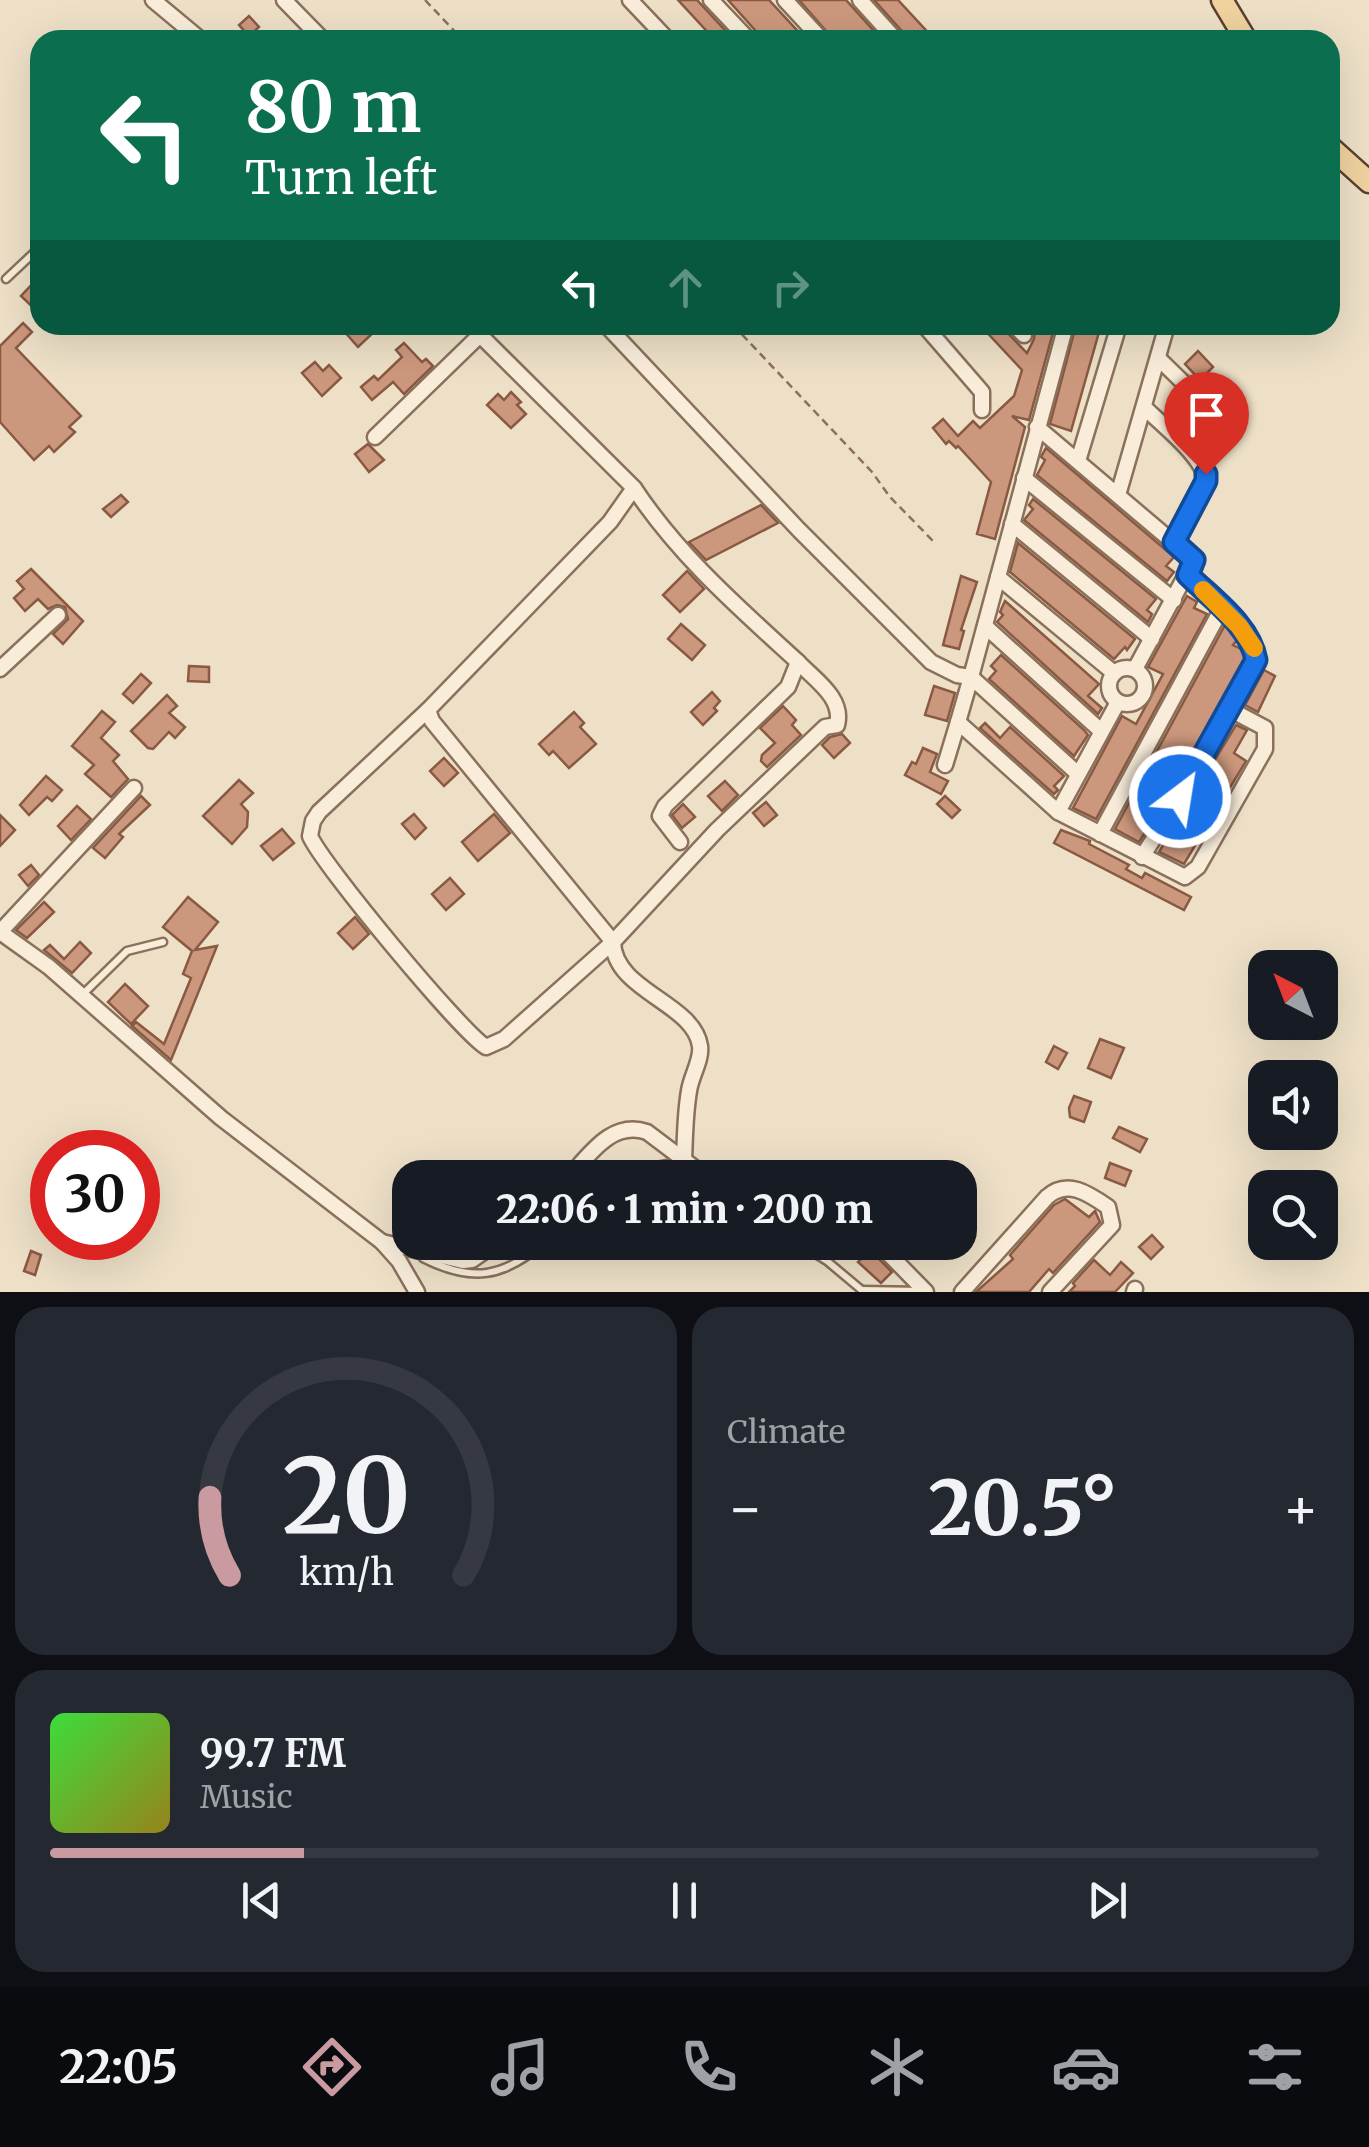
<!DOCTYPE html>
<meta charset="utf-8">
<style>
:root{--surface:#171b24;--page:#242831;--text:#f1f3f6;--muted:#9ea1a6;--line:#363941;--accent:#c99a9f}
body{margin:0;font-family:Merriweather,serif;background:var(--page);color:var(--text);height:100vh;display:flex;flex-direction:column;font-size:38px;white-space:nowrap}
*{box-sizing:border-box;margin:0}
p{font-size:32px;color:var(--muted)}
.icon{flex:none;width:55px;height:55px;fill:none;stroke:currentColor;stroke-width:2;stroke-linecap:round;stroke-linejoin:round}
.map{position:relative;height:1292px;overflow:hidden}
.side{display:flex;flex-direction:column;gap:15px;padding:15px;background:#0d0f14;flex:1}
.side>*{flex:none}
.banner{position:absolute;left:30px;top:30px;width:1310px;height:305px;border-radius:30px;box-shadow:0 10px 40px #0002;background:#0b6e4f;color:#fff;overflow:hidden}
.needle{width:65px;rotate:318deg}
.buttons{position:absolute;left:1248px;top:950px;display:grid;gap:20px}
.buttons a{display:grid;place-items:center;width:90px;height:90px;border-radius:20px;background:var(--surface);box-shadow:0 10px 40px #0002;font-size:50px}
.speed{position:absolute;left:30px;top:1130px;display:flex;gap:20px;font-size:50px;font-weight:700;text-align:center}
.speed>*{display:grid;place-content:center;width:130px;height:130px;border-radius:50%;background:var(--surface);box-shadow:0 10px 40px #0002;line-height:1}
.speed .limit{border:15px solid #d22;background:#fff;color:#111}
.pin{position:absolute;display:grid;place-items:center;width:85px;height:85px;color:#fff;margin:-102px -42px;border-radius:50% 50% 50% 0;rotate:-45deg;box-shadow:0 0 10px #0007}
.pin .icon{rotate:45deg}
.me{position:absolute;width:110px;margin:-55px;rotate:31deg;stroke-linejoin:round;filter:drop-shadow(0 0 8px #0008)}
.turn{display:flex;align-items:center;gap:35px;height:210px;padding:0 50px;font-size:45px}
.turn .icon{width:130px;height:130px;stroke-width:2.5}
.turn b{display:block;font-size:70px;line-height:85px}
.lanes{display:flex;align-items:center;height:95px;padding:0 50px;background:#0003;justify-content:center;gap:50px;direction:ltr}
.lanes .off{opacity:.35}
.big{font-size:75px;font-weight:800;line-height:1.1}
.side .tile{flex:1;display:flex;flex-direction:column;justify-content:center;gap:15px;min-width:0;padding:0 35px;border-radius:30px;background:var(--page)}
.side .dial{align-items:center;gap:0}
.dial svg{height:260px;overflow:visible;fill:none;stroke:var(--line);stroke-width:7;stroke-linecap:round;text-anchor:middle}
.dial text{fill:var(--text);stroke:none}
.song{display:flex;align-items:center;gap:30px}
.cover{width:120px;height:120px;border-radius:15px;background:linear-gradient(135deg,hsl(120 70% 55%),hsl(50 70% 35%))}
.played{height:10px;border-radius:5px;background:linear-gradient(90deg,var(--accent) 20%,var(--line) 20%)}
.keys{display:flex;justify-content:space-around;direction:ltr}
.heat{display:flex;justify-content:space-between;align-items:center;font-size:55px;direction:ltr}
.side .tiles{flex:1;display:grid;gap:15px;grid-template-columns:1fr 1fr}
.tile:last-child{grid-column:span 2}
.trip{position:absolute;left:392px;top:1160px;width:585px;height:100px;border-radius:30px;background:var(--surface);box-shadow:0 10px 40px #0002;font-weight:800;line-height:100px;text-align:center}
.dock{display:flex;height:160px;justify-content:space-around;align-items:center;background:#090b0e;color:var(--muted)}
.dock .icon{width:70px;height:70px}
.dock .on{color:var(--accent)}
.dock b{font-size:45px;color:var(--text)}
.map>svg:first-child{display:block}
.building{fill:#cc987d;stroke:#895942;stroke-width:2.5}
.lines{fill:none;stroke-linecap:round;stroke-linejoin:round}
.service-casing{stroke:#8a715c;stroke-width:11}
.minor-casing{stroke:#8a715c;stroke-width:19}
.primary-casing{stroke:#584030;stroke-width:25}
.path{stroke:#8a715c;stroke-width:2.5;stroke-dasharray:8 5;stroke-linecap:butt}
.service{stroke:#f9edda;stroke-width:6}
.minor{stroke:#f9edda;stroke-width:14}
.primary{stroke:#f0d29f;stroke-width:20}
.route-casing{stroke:#114b97;stroke-width:25}
.route{stroke:#1a73e8;stroke-width:18}
.slow{stroke:#f59e0b;stroke-width:18}
</style>
<div class="map">
<svg width="1369" height="1292" viewBox="0 0 1369 1292">
<rect width="100%" height="100%" fill="#eee0c7"/>
<!-- building -->
<g class="building">
<path d="M678,0H697L734,40H715Z"/>
<path d="M728,0H769L806,40H764Z"/>
<path d="M799,0H846L882,40H834Z"/>
<path d="M874,0H898L935,40H910Z"/>
<path d="M249,16L259,27L249,36L239,25Z"/>
<path d="M40,276V314L21,296Z"/>
<path d="M23,323L32,332L16,348L81,416L69,427L75,432L54,452L49,446L34,460L0,422V346Z"/>
<path d="M350,325H368L374,332L358,347L343,330Z"/>
<path d="M980,325H1000L1027,353L1034,339L1035,325H1055L1029,420L1012,416L1025,427L995,539L977,534L991,482L958,446L956,448L949,441L946,444L933,428L943,419L958,436L973,421L980,428L1014,396L1022,370Z"/>
<path d="M1076,325H1101L1071,431L1050,424Z"/>
<path d="M404,343L422,362L426,359L433,366L404,394L393,382L372,400L361,387L374,376L378,380L402,357L396,350Z"/>
<path d="M1198,351L1213,367L1200,380L1185,364Z"/>
<path d="M315,362L323,371L329,365L341,378L322,396L302,373Z"/>
<path d="M511,392L521,402L517,405L526,414L511,428L487,405L498,394L504,400Z"/>
<path d="M368,444L384,460L369,472L355,454Z"/>
<path d="M1046,448L1174,557L1166,566L1174,572L1167,581L1037,475L1045,460L1041,457Z"/>
<path d="M121,495L128,502L111,517L103,509Z"/>
<path d="M1033,499L1156,599L1147,610L1152,614L1148,622L1024,520L1033,509L1029,505Z"/>
<path d="M761,505L778,523L706,560L689,542Z"/>
<path d="M1018,543L1135,639L1127,650L1125,647L1114,659L1010,572Z"/>
<path d="M31,569L83,621L63,644L53,634L68,619L65,607L57,605L48,609L38,599L25,611L14,598L24,589L17,581Z"/>
<path d="M687,571L704,589L680,612L663,595Z"/>
<path d="M961,576L977,582L961,630L964,631L959,649L943,645Z"/>
<path d="M1187,596L1197,602L1194,608L1207,614L1096,819L1073,808L1122,716L1136,724L1163,674L1148,667Z"/>
<path d="M1005,601L1099,684L1088,696L1102,708L1098,714L997,622L1003,615L1000,612Z"/>
<path d="M681,624L705,645L692,660L668,639Z"/>
<path d="M1225,625L1237,640L1233,645L1243,650L1246,659L1190,762L1139,842L1115,829Z"/>
<path d="M1001,655L1084,730L1088,735L1074,756L989,679L996,671L991,666Z"/>
<path d="M189,666L209,667V682L188,681Z"/>
<path d="M1264,670L1275,676L1258,712L1245,705Z"/>
<path d="M141,674L151,683L133,703L123,694Z"/>
<path d="M934,686L955,693L947,721L925,715Z"/>
<path d="M712,692L720,701L714,708L717,711L703,725L691,712Z"/>
<path d="M167,695L177,706L169,713L185,727L175,738L169,732L153,749L148,748L131,731Z"/>
<path d="M783,706L796,720L792,725L801,735L767,767L761,761L762,755L775,743L760,728Z"/>
<path d="M102,711L115,722L101,738L119,755L113,761L128,779L111,797L85,774L94,765L72,746Z"/>
<path d="M574,712L584,723L580,727L596,744L569,768L553,751L549,755L539,744Z"/>
<path d="M985,723L1000,738L1010,727L1064,776L1054,786L1058,790L1054,794L980,728Z"/>
<path d="M1236,725L1247,730L1234,753L1246,761L1184,864L1159,852Z"/>
<path d="M842,734L850,743L834,758L822,745L830,737Z"/>
<path d="M923,748L937,754L930,772L948,781L941,794L905,775L912,762L916,764Z"/>
<path d="M444,758L458,773L444,786L430,771Z"/>
<path d="M46,776L62,790L52,801L47,797L29,815L20,805Z"/>
<path d="M239,780L253,793L241,804L248,812L247,827L232,844L203,816Z"/>
<path d="M725,781L738,795L722,811L708,796Z"/>
<path d="M141,796L150,805L119,834L123,837L105,858L93,848Z"/>
<path d="M945,796L960,810L952,818L937,804Z"/>
<path d="M766,802L777,815L764,826L753,813Z"/>
<path d="M683,804L695,817L682,828L672,815Z"/>
<path d="M77,806L91,819L71,840L58,826Z"/>
<path d="M414,814L426,828L415,839L402,824Z"/>
<path d="M494,814L510,833L478,861L462,842Z"/>
<path d="M0,815L15,830L0,846Z"/>
<path d="M282,829L294,843L273,860L261,846Z"/>
<path d="M1061,830L1090,841L1089,844L1129,865L1126,869L1142,878L1145,873L1191,897L1184,910L1054,843Z"/>
<path d="M31,865L39,875L28,886L19,875Z"/>
<path d="M450,878L464,894L446,910L432,894Z"/>
<path d="M188,897L218,922L195,950L217,946L171,1060L132,1026L136,1022L164,1044L191,978L183,974L192,951L163,927Z"/>
<path d="M44,902L54,912L27,938L16,930Z"/>
<path d="M355,917L369,934L353,949L338,933Z"/>
<path d="M80,942L91,953L72,973L44,950L50,945L64,959Z"/>
<path d="M125,984L148,1006L131,1024L108,1002Z"/>
<path d="M1100,1039L1124,1048L1111,1078L1088,1068Z"/>
<path d="M1054,1046L1067,1053L1058,1069L1046,1062Z"/>
<path d="M1074,1096L1091,1102L1084,1122L1070,1117L1069,1108Z"/>
<path d="M1119,1127L1147,1139L1140,1152L1113,1138Z"/>
<path d="M1110,1163L1131,1171L1125,1186L1105,1178Z"/>
<path d="M1065,1199L1089,1217L1095,1211L1100,1222L1053,1273L1049,1269L1029,1292H976L1013,1259L1010,1255L1054,1205Z"/>
<path d="M1152,1235L1163,1247L1151,1259L1139,1247Z"/>
<path d="M31,1251L41,1255L35,1275L24,1271Z"/>
<path d="M868,1252L876,1256L892,1272L881,1283L858,1262Z"/>
<path d="M1094,1260L1110,1275L1121,1262L1133,1273L1115,1292H1069L1075,1286L1073,1283Z"/>
</g>
<g class="lines">
<defs>
<g id="service">
<path d="M6,279L40,247"/>
<path d="M83,994L127,951L163,942"/>
<path d="M628,1178L651,1167L684,1161"/>
<path d="M796,1242L827,1261L864,1292"/>
<path d="M423,1258C472,1283 503,1278 545,1242"/>
<path d="M862,1290L924,1291"/>
</g>
<g id="minor">
<path d="M153,0L201,40"/>
<path d="M284,0L323,40"/>
<path d="M630,0L668,40"/>
<path d="M711,0L749,40"/>
<path d="M785,0L822,40"/>
<path d="M860,0L896,40"/>
<path d="M470,325L634,488L610,522L428,710L432,721L613,942C614,991 694,1003 700,1046C702,1060 691,1076 689,1091C685,1114 685,1137 684,1161"/>
<path d="M606,325L799,530L931,662L957,675L971,677L1066,325"/>
<path d="M924,325L982,392V410"/>
<path d="M1014,325L1024,335"/>
<path d="M1158,358L1229,427"/>
<path d="M1144,407C1162,425 1204,457 1206,481L1174,542"/>
<path d="M1037,427L1194,560L1135,669"/>
<path d="M375,437L480,335"/>
<path d="M1078,461L1119,325"/>
<path d="M1024,478L1174,600"/>
<path d="M634,488C679,556 738,607 798,662L788,687L665,806L660,816L680,842"/>
<path d="M1118,495L1167,325"/>
<path d="M1012,524L1152,639"/>
<path d="M998,577L1114,673"/>
<path d="M985,626L1101,731"/>
<circle cx="1127" cy="686" r="18"/>
<path d="M0,669L58,615"/>
<path d="M428,710L319,812L313,821L310,836C321,863 461,1032 486,1047L504,1039L613,942L717,830L825,727L837,725C844,698 815,680 798,662"/>
<path d="M945,765L958,722"/>
<path d="M1077,773L971,677L958,722L1058,812L1185,877L1198,867L1265,749V728L1231,710"/>
<path d="M1058,812L1118,702"/>
<path d="M1100,834L1222,608"/>
<path d="M1142,857L1199,767L1257,660C1250,625 1212,598 1188,575"/>
<path d="M0,932L49,967L221,1118L382,1242L399,1261L417,1292"/>
<path d="M0,932L134,788"/>
<path d="M568,1178C590,1154 612,1120 647,1132L708,1178"/>
<path d="M382,1242L463,1261L472,1260L498,1242"/>
<path d="M870,1242L882,1247L926,1292"/>
<path d="M962,1292L1047,1197C1067,1179 1088,1193 1108,1207L1112,1225L1050,1292"/>
<path d="M1134,1292L1135,1289"/>
</g>
<g id="primary">
<path d="M1222,0L1246,40"/>
<path d="M1330,147L1369,182"/>
</g>
</defs>
<!-- service casing -->
<use href="#service" class="service-casing"/>
<!-- minor casing -->
<use href="#minor" class="minor-casing"/>
<!-- primary casing -->
<use href="#primary" class="primary-casing"/>
<!-- path -->
<g class="path">
<path d="M425,0L463,40"/>
<path d="M733,325L872,472L890,497L935,543"/>
</g>
<!-- service -->
<use href="#service" class="service"/>
<!-- minor -->
<use href="#minor" class="minor"/>
<!-- primary -->
<use href="#primary" class="primary"/>
</g>
<g class="lines">
<defs>
<path id="route" d="M1180,797L1256,660C1250,625 1212,599 1188,575L1194,560L1174,542L1206,481V474"/>
</defs>
<!-- route casing -->
<use href="#route" class="route-casing"/>
<!-- route -->
<use href="#route" class="route"/>
<!-- slow -->
<path class="slow" d="M1203,590L1239,626L1254,648"/>
</g>
</svg>
<div class="buttons">
<a><svg class="needle" viewBox="-14 -14 28 28"><path d="M0-13l5 13h-10z" fill="#e53935"/><path d="M0 13l5-13h-10z" fill="#9ea1a6"/></svg></a>
<a><svg class="icon" aria-label="sound" viewBox="0 0 24 24"><path d="M4 9h4l5-4v14l-5-4H4zM17 9q2 3 0 6"/></svg></a>
<a><svg class="icon" aria-label="search" viewBox="0 0 24 24"><circle cx="10" cy="10" r="6"/><path d="M15 15l6 6"/></svg></a>
</div>
<div class="speed"><div class="limit">30</div></div>
<div class="pin" style="left:1206px;top:474px;background:#d93025"><svg class="icon" aria-label="arrive" viewBox="0 0 24 24"><path d="M6 21V4h12l-3 4 3 4H6"/></svg></div>
<svg class="me" style="left:1180px;top:797px" viewBox="-20 -20 40 40"><circle r="17" fill="#1a73e8" stroke="#fff" stroke-width="3"/><path d="M0-11L8 9 0 5-8 9z" fill="#fff"/></svg>
<div class="trip">22:06 · 1 min · 200 m</div>
<div class="banner">
<div class="turn"><svg class="icon" aria-label="left" viewBox="0 0 24 24"><path d="M17 20v-9H6M10 6l-5 5 5 5"/></svg><div><b>80 m</b>Turn left</div></div>
<div class="lanes"><svg class="icon" aria-label="left" viewBox="0 0 24 24"><path d="M17 20v-9H6M10 6l-5 5 5 5"/></svg><svg class="icon off" aria-label="ahead" viewBox="0 0 24 24"><path d="M12 20V5M6 11l6-6 6 6"/></svg><svg class="icon off" aria-label="right" viewBox="0 0 24 24"><path d="M7 20v-9h11M14 6l5 5-5 5"/></svg></div>
</div>
</div>
<section class="side">
<div class="tiles">
<div class="tile dial"><svg viewBox="0 0 100 80">
<path d="M14 69A42 42 0 1 1 86 69"/>
<path d="M14 69A42 42 0 0 1 8 45" stroke="#c99a9f"/>
<text x="50" y="56" font-size="32" font-weight="700">20</text>
<text x="50" y="72" font-size="11">km/h</text>
</svg></div>
<div class="tile"><p>Climate</p>
<div class="heat"><a>−</a><b class="big">20.5°</b><a>+</a></div>
</div>
<div class="tile">
<div class="song"><i class="cover"></i><div><b>99.7 FM</b><p>Music</p></div></div>
<div class="played"></div>
<div class="keys"><svg class="icon" aria-label="previous" viewBox="0 0 24 24"><path d="M18 5L8 12l10 7zM5 5v14"/></svg><svg class="icon" aria-label="pause" viewBox="0 0 24 24"><path d="M8 5v14M16 5v14"/></svg><svg class="icon" aria-label="next" viewBox="0 0 24 24"><path d="M6 5l10 7-10 7zM19 5v14"/></svg></div>
</div>
</div>
</section>
<nav class="dock">
<b>22:05</b>
<svg class="icon on" aria-label="directions" viewBox="0 0 24 24"><path d="M12 3l9 9-9 9-9-9zM9 14v-3h6M13 9l2 2-2 2"/></svg>
<svg class="icon" aria-label="music" viewBox="0 0 24 24"><path d="M9 18V5l10-2v13"/><circle cx="6" cy="18" r="3"/><circle cx="16" cy="16" r="3"/></svg>
<svg class="icon" aria-label="phone" viewBox="0 0 24 24"><path d="M5 4h4l2 5-3 2q2 4 5 5l2-3 5 2v4C11 20 4 13 5 4z"/></svg>
<svg class="icon" aria-label="climate" viewBox="0 0 24 24"><path d="M12 3v18M4 7l16 10M4 17L20 7"/></svg>
<svg class="icon" aria-label="car" viewBox="0 0 24 24"><path d="M5 17H2v-5l4-1 3-4h7l3 4 3 1v5h-3M9 17h6M6 11h13"/><circle cx="7" cy="17" r="2"/><circle cx="17" cy="17" r="2"/></svg>
<svg class="icon" aria-label="filters" viewBox="0 0 24 24"><path d="M4 7h16M4 17h16"/><circle cx="9" cy="7" r="2"/><circle cx="15" cy="17" r="2"/></svg>
</nav>
